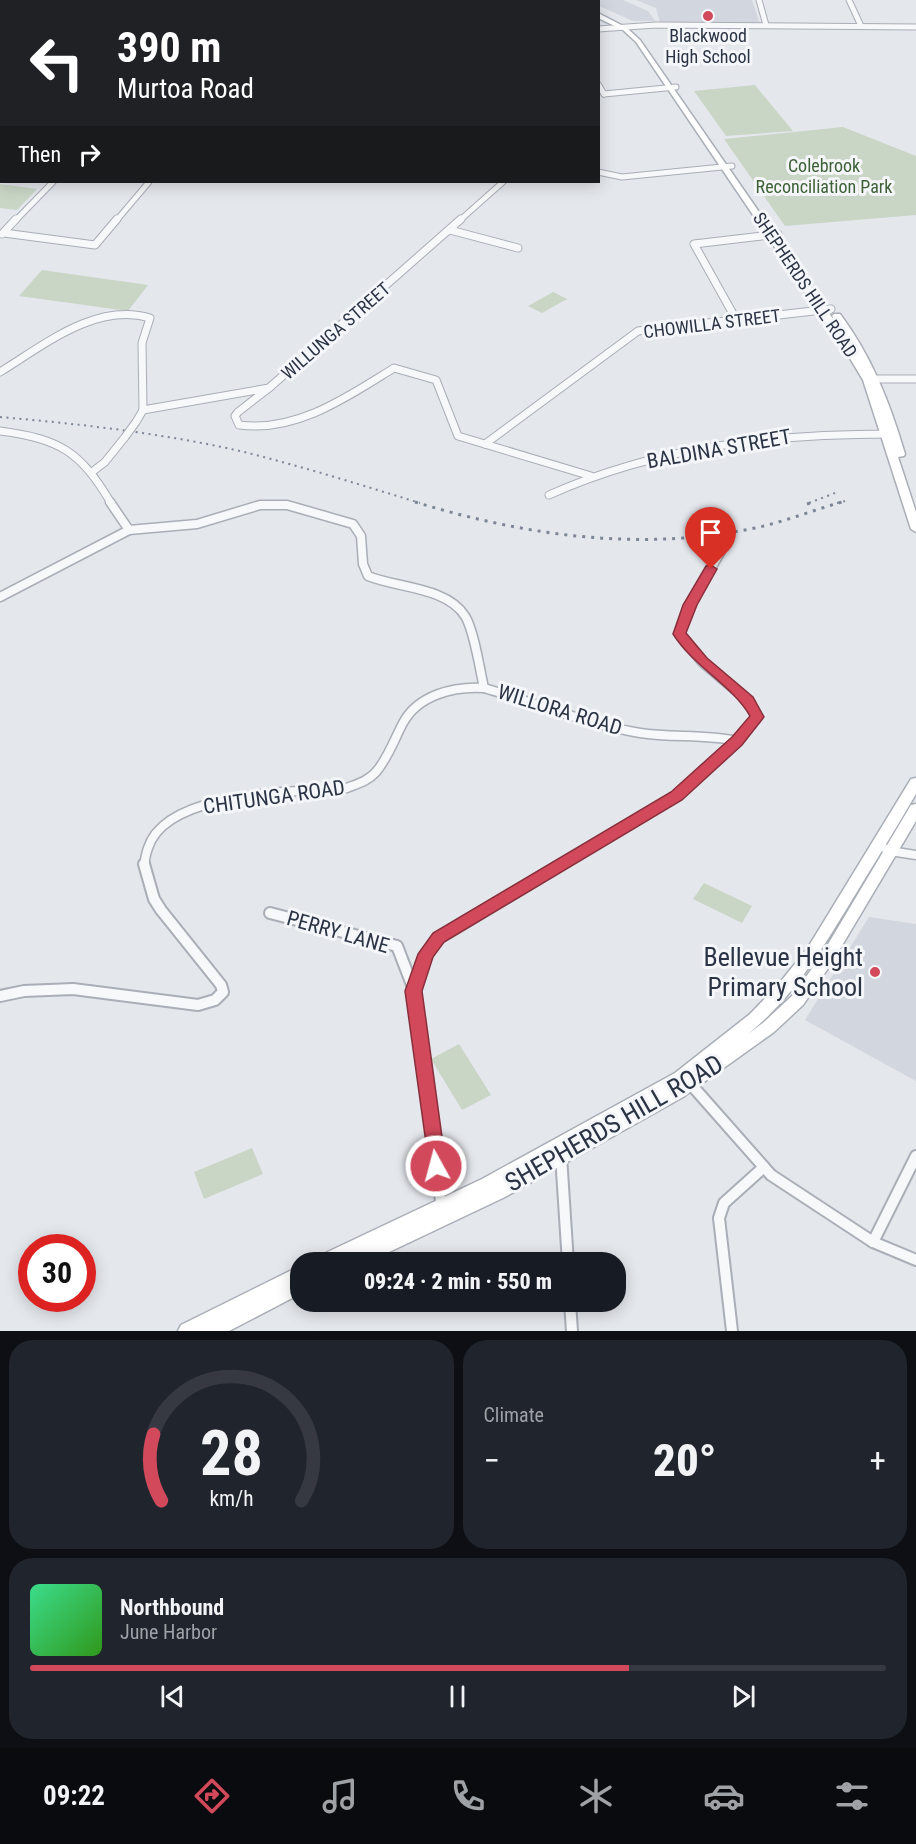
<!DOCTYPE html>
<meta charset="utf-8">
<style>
:root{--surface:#171b24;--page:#20242c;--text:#f1f3f6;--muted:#9ea1a6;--line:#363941;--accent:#d1495b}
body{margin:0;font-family:"Roboto Condensed",sans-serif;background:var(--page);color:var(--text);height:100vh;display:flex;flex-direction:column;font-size:22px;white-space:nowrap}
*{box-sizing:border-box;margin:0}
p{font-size:20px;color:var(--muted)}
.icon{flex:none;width:33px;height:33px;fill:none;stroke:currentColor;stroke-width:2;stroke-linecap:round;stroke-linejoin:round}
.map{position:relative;height:1331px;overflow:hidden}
.side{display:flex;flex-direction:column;gap:9px;padding:9px;background:#0d0f14;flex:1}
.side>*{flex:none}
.top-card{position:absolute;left:0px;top:0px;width:600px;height:183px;box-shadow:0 3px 15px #0003;background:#202124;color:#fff;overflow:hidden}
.speed{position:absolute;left:18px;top:1234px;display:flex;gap:12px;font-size:30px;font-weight:700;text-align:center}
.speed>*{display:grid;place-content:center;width:78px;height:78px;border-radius:50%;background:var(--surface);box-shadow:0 3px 15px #0003;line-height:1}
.speed .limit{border:9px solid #d22;background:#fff;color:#111}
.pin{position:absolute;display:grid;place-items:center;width:51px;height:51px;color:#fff;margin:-62px -26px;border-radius:50% 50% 50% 0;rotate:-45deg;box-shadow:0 0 6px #0007}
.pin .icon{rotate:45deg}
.me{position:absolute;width:66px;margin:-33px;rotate:353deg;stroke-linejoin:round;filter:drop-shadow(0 0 4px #0008)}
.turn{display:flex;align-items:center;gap:21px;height:126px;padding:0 18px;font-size:27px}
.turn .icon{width:78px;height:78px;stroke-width:2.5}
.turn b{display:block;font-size:42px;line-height:51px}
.then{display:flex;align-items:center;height:57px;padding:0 18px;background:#0003;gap:12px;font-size:22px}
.big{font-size:45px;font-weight:800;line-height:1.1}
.side .tile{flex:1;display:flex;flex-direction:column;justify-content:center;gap:9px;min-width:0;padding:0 21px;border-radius:24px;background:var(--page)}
.side .dial{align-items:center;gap:0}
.dial svg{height:156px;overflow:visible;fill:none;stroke:var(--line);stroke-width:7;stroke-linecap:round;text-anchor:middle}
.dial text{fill:var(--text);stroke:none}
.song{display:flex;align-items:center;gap:18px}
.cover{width:72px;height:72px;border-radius:9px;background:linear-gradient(135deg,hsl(150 70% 55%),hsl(110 70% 35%))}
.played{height:6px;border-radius:3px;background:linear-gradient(90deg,var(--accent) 70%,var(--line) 70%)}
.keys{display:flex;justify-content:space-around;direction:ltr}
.heat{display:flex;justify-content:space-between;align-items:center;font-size:33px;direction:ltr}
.side .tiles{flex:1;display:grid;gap:9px;grid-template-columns:1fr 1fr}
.tile:last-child{grid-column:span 2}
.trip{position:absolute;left:290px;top:1252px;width:336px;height:60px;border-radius:24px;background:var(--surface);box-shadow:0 3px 15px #0003;font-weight:800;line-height:60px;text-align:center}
.tab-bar{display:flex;height:96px;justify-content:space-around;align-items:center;background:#090b0e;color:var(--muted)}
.tab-bar .icon{width:42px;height:42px}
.tab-bar .current{color:var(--accent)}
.tab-bar b{font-size:27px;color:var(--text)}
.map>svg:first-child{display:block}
.built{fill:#d2d6de}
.green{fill:#c9d6c5}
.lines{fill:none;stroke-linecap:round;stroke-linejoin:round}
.street-far3-casing{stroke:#a9aeb7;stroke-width:7}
.street-far2-casing{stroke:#a9aeb7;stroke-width:9}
.street-far1-casing{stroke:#a9aeb7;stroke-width:11}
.street-casing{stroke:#a9aeb7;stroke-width:14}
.secondary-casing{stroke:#a9aeb7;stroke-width:3}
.street-far3{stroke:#f7f8fa;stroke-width:5}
.street-far2{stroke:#f7f8fa;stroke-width:7}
.street-far1{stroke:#f7f8fa;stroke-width:8}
.street{stroke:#f7f8fa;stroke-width:10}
.secondary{fill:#fff;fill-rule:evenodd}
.rail-far1{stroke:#7d8696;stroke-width:2;stroke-dasharray:2 4.5;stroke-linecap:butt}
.rail{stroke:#7d8696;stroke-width:3;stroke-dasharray:3 6;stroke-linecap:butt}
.street-bridge-casing{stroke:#a9aeb7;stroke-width:9;stroke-linecap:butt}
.street-bridge{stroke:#f7f8fa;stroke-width:7}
.route{fill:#d1495b;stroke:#882f3b;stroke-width:1.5}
.poi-dot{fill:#d1495b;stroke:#f4f6f9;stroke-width:2}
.labels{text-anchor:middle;stroke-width:6;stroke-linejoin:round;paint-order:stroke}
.far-poi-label{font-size:18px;fill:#2b3445;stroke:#f4f6f9}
.far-park-label{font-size:18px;fill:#3f6138;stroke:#f4f6f9}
.far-street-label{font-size:18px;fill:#2b3445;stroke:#f4f6f9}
.street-label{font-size:21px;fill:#2b3445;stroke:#f4f6f9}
.near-poi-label{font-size:26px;fill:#2b3445;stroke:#f4f6f9;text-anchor:end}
.near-street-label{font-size:26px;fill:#2b3445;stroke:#f4f6f9}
</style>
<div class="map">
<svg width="916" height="1331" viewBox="0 0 916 1331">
<rect width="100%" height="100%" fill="#e4e7ec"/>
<!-- built -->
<g class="built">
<path d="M585,0H623L648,11L655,21H633L599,6L598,2Z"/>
<path d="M636,0H752L760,24L660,23L656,8Z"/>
<path d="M869,917L916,924V1081L805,1020Z"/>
</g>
<!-- green -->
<g class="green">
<path d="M755,85L793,131L726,136L694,91Z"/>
<path d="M843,127L916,156V215L785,226L724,139Z"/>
<path d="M0,184L37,189L17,210L0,208Z"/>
<path d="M42,270L148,285L128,311L19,296Z"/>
<path d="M553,292L567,299L542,313L528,306Z"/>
<path d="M704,883L752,906L742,923L693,899Z"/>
<path d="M459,1044L491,1095L462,1110L431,1059Z"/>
<path d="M252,1148L263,1174L204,1199L194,1172Z"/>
</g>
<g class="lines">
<defs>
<g id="street-far3">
<path d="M447,0L450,2"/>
<path d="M759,0L766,25"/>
<path d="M849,0L861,26"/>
<path d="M161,2L163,0"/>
<path d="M598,29L656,25L916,27"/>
<path d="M598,84L604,94"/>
<path d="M604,94L676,87"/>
<path d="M598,172L622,177L732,166"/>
<path d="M15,221L53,182"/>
<path d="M116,221L149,182"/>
<path d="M459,221L503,182"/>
</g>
<g id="street-far2">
<path d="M450,230L518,248"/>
<path d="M4,233L95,245L117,219"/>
<path d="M2,234L16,219"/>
<path d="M737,321L694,244L778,234"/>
<path d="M0,372C44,345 96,302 150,318L142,343L143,410"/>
<path d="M877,379H916"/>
<path d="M269,388L238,412L235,416L239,425C296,433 347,397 394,368L436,380L458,436L591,476"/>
<path d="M136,422L143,410L269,388L461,219"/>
<path d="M0,431C60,439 80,451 111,503"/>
<path d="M485,444L638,331L831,309"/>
<path d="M92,472L105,462L125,437"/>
<path d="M549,495C658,446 773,434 891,434"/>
</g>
<g id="street-far1">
<path d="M110,502L129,530L197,524L260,505H287L353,524L361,536L363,564L368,576C397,588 447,587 465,616C474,630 480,670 484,688C536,703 587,724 640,733C672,738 705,734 737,741"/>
<path d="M0,597L129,530"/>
<path d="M878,845L890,851L916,855"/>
<path d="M145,866C144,860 146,854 148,848C166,790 297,792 347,788C357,784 368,781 376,772C388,758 394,740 403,723C418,695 454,686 484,688"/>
<path d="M559,866L676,796L737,741L757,717L748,701L702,662L679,634L690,605L721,551"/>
</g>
<g id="street">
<path d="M270,913L397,946L414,990"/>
<path d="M0,996L24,991L73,989L198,1005L215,1000L223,992L221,985L161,910L154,899L144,864"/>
<path d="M688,1081L771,1175L873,1242L916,1260"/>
<path d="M561,1156L568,1263"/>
<path d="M442,1209L414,991L426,954L439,938L562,864"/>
<path d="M873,1242L916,1156"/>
<path d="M570,1302L572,1331"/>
<path d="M732,1331L719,1218L724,1203L764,1167"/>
</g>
<g id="secondary">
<path d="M560,0H567L569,2H561Z"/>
<path d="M598,13L627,28L640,40L860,358L832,316L834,314H840C872,357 890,403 905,454L904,456L898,457L916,512V532L911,529L863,380L851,360L636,42L623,30L598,18Z"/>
<path d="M916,778V794C895,830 873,865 852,900C822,949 793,998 748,1034L764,1022L793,995L821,956L911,805L916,804V821L831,964L803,1005L774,1032L683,1097L505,1197L366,1263H315L317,1257L482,1179L675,1073L750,1014L777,986L807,949L911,779Z"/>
<path d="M300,1266V1294L229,1331H178L181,1325Z"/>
</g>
</defs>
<!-- street-far3 casing -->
<use href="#street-far3" class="street-far3-casing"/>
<!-- street-far2 casing -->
<use href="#street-far2" class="street-far2-casing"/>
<!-- street-far1 casing -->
<use href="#street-far1" class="street-far1-casing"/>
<!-- street casing -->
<use href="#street" class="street-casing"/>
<!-- secondary casing -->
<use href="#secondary" class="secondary-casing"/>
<!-- street-far3 -->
<use href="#street-far3" class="street-far3"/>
<!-- street-far2 -->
<use href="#street-far2" class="street-far2"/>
<!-- street-far1 -->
<use href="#street-far1" class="street-far1"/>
<!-- street -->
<use href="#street" class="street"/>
<!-- secondary -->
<use href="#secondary" class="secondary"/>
<!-- rail-far1 -->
<g class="rail-far1">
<path d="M0,417C80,424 161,433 240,451C301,466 361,485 420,503"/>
<path d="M809,503L835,493"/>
<path d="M837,503L845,501"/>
</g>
<!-- rail -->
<g class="rail">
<path d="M415,502C524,535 633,551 745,530C779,524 810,511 842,502"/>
<path d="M807,504L813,502"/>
</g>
<defs>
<path id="street-bridge" d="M125,437L136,422"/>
</defs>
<!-- street-bridge casing -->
<use href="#street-bridge" class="street-bridge-casing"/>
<!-- street-bridge -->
<use href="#street-bridge" class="street-bridge"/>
</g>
<!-- route -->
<path class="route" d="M711,565L717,569L697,605L686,633L707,658L753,697L764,717L742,745L682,800L444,942L433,957L422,991L446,1166L443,1172L436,1174L430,1172L405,991L418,954L433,933L671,792L732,737L750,716C732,685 694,667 673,634L683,605L706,566Z"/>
<!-- markers -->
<g class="poi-dot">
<circle cx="708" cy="16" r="6"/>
<circle cx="875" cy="972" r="6"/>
</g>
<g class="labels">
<!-- far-poi labels -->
<g class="far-poi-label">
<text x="708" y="42">Blackwood<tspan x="708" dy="21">High School</tspan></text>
</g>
<!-- far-park labels -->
<g class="far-park-label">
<text x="824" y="172">Colebrook<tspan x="824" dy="21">Reconciliation Park</tspan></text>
</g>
<!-- far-street labels -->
<g class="far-street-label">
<text transform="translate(805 285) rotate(56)" y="6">SHEPHERDS HILL ROAD</text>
<text transform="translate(712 324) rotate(-7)" y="6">CHOWILLA STREET</text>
<text transform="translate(336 331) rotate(-41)" y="6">WILLUNGA STREET</text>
</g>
<!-- street labels -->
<g class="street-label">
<text transform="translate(719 449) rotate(-10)" y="7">BALDINA STREET</text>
<text transform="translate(560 710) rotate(17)" y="7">WILLORA ROAD</text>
<text transform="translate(274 797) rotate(-8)" y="7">CHITUNGA ROAD</text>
<text transform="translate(338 932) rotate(16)" y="7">PERRY LANE</text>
</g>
<!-- near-poi labels -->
<g class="near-poi-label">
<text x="863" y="966">Bellevue Height<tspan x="863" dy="30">Primary School</tspan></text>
</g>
<!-- near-street labels -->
<g class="near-street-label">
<text transform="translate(614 1123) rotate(-30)" y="9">SHEPHERDS HILL ROAD</text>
</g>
</g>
</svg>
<div class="speed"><div class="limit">30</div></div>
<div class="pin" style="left:711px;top:569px;background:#d93025"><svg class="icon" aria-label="arrive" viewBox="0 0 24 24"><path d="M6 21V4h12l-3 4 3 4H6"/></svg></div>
<svg class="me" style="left:436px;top:1166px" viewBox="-20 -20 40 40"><circle r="17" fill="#d1495b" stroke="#fff" stroke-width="3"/><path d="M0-11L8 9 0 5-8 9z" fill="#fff"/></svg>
<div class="trip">09:24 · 2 min · 550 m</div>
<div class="top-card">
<div class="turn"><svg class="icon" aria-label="left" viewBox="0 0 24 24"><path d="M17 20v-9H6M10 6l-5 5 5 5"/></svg><div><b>390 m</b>Murtoa Road</div></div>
<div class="then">Then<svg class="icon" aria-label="right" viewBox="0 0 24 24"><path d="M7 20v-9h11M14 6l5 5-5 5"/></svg></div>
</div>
</div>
<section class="side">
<div class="tiles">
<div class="tile dial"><svg viewBox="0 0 100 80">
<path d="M14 69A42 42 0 1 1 86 69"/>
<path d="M14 69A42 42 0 0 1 10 35" stroke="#d1495b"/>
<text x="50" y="56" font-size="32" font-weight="700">28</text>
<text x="50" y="72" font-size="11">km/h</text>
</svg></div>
<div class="tile"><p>Climate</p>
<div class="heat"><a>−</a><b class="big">20°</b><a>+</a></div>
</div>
<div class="tile">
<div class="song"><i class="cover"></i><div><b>Northbound</b><p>June Harbor</p></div></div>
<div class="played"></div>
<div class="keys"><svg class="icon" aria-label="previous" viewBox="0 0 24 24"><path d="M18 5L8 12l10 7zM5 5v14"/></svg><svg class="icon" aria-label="pause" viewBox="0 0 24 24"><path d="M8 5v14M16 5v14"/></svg><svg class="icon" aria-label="next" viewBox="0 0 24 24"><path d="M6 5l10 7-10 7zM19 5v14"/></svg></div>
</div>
</div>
</section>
<nav class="tab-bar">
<b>09:22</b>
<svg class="icon current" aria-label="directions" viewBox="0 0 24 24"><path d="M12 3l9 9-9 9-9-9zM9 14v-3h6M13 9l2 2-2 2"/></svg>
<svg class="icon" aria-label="music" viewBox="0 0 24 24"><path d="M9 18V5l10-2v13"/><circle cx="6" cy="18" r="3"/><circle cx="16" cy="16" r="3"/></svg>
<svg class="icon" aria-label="phone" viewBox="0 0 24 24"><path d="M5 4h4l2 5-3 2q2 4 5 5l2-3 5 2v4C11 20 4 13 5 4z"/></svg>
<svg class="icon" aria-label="climate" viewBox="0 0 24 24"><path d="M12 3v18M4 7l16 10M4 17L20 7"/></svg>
<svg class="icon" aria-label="car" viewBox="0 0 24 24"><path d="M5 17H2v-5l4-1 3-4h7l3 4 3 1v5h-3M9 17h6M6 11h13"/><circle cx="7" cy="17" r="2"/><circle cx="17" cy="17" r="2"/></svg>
<svg class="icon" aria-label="filters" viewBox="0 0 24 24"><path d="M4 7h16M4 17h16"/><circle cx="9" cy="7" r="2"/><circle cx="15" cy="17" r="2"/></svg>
</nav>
